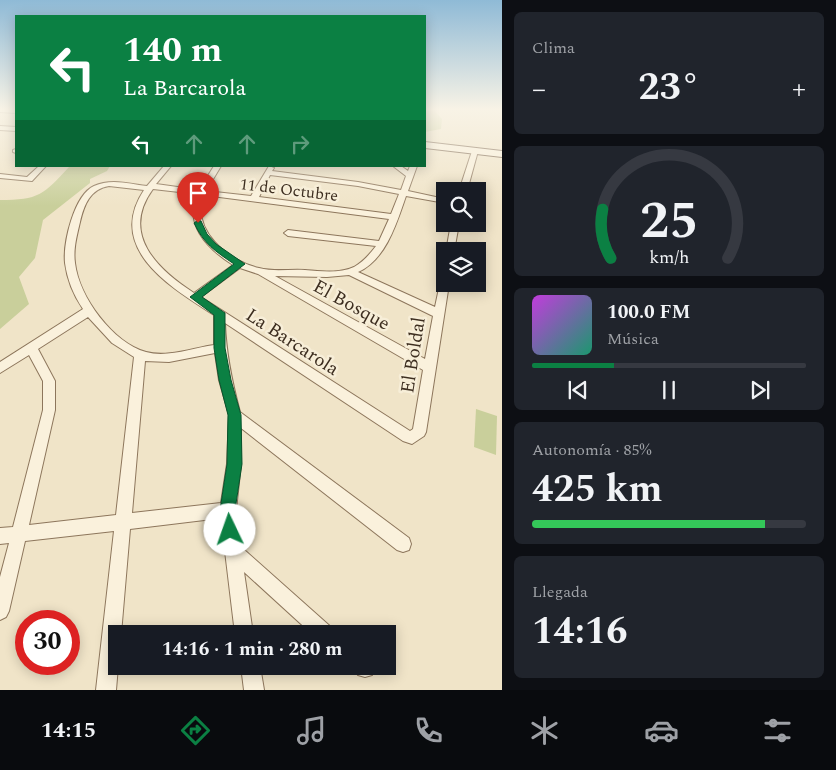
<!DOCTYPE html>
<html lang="es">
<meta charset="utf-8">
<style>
:root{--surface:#171b24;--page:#20242c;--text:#f1f3f6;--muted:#9ea1a6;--line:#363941;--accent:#0b8043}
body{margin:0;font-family:Spectral,serif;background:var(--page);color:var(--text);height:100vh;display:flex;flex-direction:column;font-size:19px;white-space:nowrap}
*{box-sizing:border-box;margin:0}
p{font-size:16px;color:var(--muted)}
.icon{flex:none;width:28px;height:28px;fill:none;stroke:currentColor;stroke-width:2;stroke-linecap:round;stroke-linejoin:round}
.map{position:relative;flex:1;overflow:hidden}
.details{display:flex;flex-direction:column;gap:12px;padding:12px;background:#0d0f14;width:334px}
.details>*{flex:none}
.top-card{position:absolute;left:15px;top:15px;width:411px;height:152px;border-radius:0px;box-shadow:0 2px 12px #0003;background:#0b8043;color:#fff;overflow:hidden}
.fabs{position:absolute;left:436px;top:182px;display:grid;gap:10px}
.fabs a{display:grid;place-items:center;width:50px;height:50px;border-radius:0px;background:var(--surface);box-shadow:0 2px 12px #0003;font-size:25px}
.speed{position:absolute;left:15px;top:610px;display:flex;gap:10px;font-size:25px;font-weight:700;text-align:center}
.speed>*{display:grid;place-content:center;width:65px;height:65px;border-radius:50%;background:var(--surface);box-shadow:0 2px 12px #0003;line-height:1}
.speed .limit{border:8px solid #d22;background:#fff;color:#111}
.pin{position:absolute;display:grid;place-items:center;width:42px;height:42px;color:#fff;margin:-51px -21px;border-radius:50% 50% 50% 0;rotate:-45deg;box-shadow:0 0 5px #0007}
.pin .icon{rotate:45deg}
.me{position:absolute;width:55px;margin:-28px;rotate:357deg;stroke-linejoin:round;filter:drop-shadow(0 0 4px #0008)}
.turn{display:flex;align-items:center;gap:18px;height:105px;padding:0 25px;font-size:22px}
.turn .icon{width:65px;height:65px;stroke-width:2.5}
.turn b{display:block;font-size:35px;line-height:42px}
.lanes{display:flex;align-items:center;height:48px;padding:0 25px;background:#0003;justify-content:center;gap:25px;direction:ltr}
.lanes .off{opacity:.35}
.big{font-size:38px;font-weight:700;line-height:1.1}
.details .card{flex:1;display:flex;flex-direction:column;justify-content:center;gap:8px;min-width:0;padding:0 18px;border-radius:8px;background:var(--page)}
.details .dial{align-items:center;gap:0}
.dial svg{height:130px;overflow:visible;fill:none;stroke:var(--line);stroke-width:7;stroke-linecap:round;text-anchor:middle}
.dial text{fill:var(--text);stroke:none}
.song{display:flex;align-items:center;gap:15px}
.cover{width:60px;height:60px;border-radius:8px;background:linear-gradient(135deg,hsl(290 70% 55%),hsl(160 70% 35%))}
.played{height:5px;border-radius:2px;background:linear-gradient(90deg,var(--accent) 30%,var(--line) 30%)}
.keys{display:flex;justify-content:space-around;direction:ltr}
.heat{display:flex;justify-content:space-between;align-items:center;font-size:28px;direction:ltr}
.charge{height:8px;border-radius:4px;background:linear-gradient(90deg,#34c759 85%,var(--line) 0)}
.trip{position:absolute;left:108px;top:625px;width:288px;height:50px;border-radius:0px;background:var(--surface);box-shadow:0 2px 12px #0003;font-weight:700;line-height:50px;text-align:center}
.menu{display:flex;height:80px;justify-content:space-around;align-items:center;background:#090b0e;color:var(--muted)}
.menu .icon{width:35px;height:35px}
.menu .active{color:var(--accent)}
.menu b{font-size:22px;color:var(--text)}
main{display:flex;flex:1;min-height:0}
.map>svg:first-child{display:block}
.green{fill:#c9cf9b}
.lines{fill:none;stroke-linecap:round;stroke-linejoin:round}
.minor-casing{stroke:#8d765c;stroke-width:2}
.secondary-casing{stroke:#6f573f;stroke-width:2}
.minor{fill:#faf1dc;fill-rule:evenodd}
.secondary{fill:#faf1dc;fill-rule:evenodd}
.route{fill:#0b8043;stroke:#07532c}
.labels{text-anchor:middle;stroke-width:5;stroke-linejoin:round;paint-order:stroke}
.far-street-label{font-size:16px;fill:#3d2e20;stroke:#f7eed8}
.street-label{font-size:19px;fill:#3d2e20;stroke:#f7eed8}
</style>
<main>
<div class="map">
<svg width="503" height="690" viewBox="0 0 503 690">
<rect width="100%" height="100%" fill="#f0e4c8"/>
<!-- green -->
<g class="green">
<path d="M425,109H433L442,119L441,129L425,132Z"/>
<path d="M110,166L107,171L90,179V183L43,220L35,258L19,277L29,304L0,329V200C39,200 43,195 69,167Z"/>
<path d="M476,409L497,416L496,455L474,447Z"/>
</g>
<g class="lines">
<defs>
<g id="minor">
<path d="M0,126L16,127V131L0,130Z"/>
<path d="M16,149V153L13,152V150Z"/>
<path d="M475,149L478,151L467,191H459L472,151Z"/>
<path d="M39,166H46L32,181L0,178V174L27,177Z"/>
<path d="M164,166H171L156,184L199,190L214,166H221L206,191L251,196L269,166L274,168L272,171L358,182L401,190L406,176L393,166H401L408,171L410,166H417L408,191L445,199V203L406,196C397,222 386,260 358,272L435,307L442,274L445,273V284H449L426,432L424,436L412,444L403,441L225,323C226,354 232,382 240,412L409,538L411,544L409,550L403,552L397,550L241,428V464L236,510L241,547L332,628L335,634H312L244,572L253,634H235L221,518L130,529L121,634H116V666H118L116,690H96L114,531L25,541L9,611L6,617L0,620V577L9,543L0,544V528L13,527L43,410V381L29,355L0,373V362L83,309C74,296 67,279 65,263C63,243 74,195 94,186C111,178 130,184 147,186ZM270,175L358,186L399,194L391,214L259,197ZM109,186L144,190C105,249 172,288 214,315V345C193,348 167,358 146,352C113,343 79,297 75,263C73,249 77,235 80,222C84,205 90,189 109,186ZM153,189L197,194C184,225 208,249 233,265L194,293C157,269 120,234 153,189ZM204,195L389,219L379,241L288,230L284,233L288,236L376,246C370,254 363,262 354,267C339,274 320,271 305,270C289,269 274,272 259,268C228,261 190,230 204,195ZM240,268L258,274L423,370L413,429L410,431L201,297ZM349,275L433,316L425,359L275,276L327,277ZM88,317L112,343L134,357L116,515L29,525L55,410V381L38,349ZM215,353L219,380L229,415L227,464L221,503L132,513L145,361L169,362Z"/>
<path d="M451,224H459L454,251H446Z"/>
<path d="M241,666H260L264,690H244Z"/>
<path d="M354,666H374V668L372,675L365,677L358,675Z"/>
</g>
<g id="secondary">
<path d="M0,109H16V113L0,112Z"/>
<path d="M425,142L503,151V157L425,148Z"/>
</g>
</defs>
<!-- minor casing -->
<use href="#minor" class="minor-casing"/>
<!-- secondary casing -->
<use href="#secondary" class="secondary-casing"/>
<!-- minor -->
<use href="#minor" class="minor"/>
<!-- secondary -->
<use href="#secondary" class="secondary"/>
</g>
<!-- sky -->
<linearGradient id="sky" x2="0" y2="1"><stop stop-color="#8fbad6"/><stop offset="0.53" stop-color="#f8f3e6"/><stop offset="1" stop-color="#f8f3e6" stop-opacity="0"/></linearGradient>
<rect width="503" height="206" fill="url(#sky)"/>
<!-- route -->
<path class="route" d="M198,220L201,221L207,234L216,244L245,264L202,297L225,313V348L231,380L241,415L242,464L235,510L238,530L235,536L230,538L224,536L220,510L227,464L228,415L219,380L214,348V315L190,297L234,264C215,251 204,244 194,223Z"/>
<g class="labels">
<!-- far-street labels -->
<g class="far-street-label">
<text transform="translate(289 189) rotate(7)" y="6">11 de Octubre</text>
</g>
<!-- street labels -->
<g class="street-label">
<text transform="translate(352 304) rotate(29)" y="7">El Bosque</text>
<text transform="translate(293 341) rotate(33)" y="7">La Barcarola</text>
<text transform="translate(412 355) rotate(-81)" y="7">El Boldal</text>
</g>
</g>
</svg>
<div class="fabs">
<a><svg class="icon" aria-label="search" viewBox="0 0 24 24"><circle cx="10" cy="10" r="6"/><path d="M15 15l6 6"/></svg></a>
<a><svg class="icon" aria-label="layers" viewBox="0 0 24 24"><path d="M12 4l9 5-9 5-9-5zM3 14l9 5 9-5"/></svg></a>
</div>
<div class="speed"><div class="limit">30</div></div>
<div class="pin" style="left:198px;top:223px;background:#d93025"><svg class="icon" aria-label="arrive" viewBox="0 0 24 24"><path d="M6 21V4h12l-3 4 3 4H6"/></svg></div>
<svg class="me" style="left:230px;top:530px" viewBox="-20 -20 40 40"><circle r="19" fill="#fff"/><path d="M0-13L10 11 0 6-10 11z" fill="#0b8043"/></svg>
<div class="trip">14:16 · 1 min · 280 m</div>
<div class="top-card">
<div class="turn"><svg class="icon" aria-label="left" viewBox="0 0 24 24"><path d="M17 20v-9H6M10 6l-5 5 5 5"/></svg><div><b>140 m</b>La Barcarola</div></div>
<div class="lanes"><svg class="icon" aria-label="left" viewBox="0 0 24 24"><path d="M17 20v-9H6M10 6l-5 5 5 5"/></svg><svg class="icon off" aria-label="ahead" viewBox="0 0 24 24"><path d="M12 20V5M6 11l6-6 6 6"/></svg><svg class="icon off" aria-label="ahead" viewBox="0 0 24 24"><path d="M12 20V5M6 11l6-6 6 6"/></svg><svg class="icon off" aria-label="right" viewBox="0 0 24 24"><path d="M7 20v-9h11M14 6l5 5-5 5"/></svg></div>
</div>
</div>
<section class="details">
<div class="card"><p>Clima</p>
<div class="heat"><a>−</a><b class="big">23°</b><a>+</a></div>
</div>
<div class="card dial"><svg viewBox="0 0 100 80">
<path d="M14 69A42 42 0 1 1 86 69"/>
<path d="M14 69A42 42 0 0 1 9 39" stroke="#0b8043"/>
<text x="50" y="56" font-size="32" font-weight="700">25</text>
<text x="50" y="72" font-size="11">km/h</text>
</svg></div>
<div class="card">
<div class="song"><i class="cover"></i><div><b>100.0 FM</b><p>Música</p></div></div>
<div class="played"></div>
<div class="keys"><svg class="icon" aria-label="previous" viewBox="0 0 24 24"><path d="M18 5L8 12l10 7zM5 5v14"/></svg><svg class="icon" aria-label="pause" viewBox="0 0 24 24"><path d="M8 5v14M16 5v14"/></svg><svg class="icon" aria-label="next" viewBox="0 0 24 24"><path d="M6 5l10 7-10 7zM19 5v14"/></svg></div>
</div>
<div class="card"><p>Autonomía · 85%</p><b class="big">425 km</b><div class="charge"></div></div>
<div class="card"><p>Llegada</p><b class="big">14:16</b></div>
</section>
</main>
<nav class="menu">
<b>14:15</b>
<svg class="icon active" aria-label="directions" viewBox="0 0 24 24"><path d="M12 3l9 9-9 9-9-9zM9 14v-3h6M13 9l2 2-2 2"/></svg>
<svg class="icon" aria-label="music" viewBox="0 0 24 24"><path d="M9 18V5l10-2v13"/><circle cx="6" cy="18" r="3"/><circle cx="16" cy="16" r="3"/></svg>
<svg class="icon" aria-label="phone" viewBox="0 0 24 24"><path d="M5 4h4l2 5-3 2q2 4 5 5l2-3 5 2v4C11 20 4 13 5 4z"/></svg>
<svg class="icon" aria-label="climate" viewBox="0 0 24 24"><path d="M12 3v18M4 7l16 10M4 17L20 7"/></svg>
<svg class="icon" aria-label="car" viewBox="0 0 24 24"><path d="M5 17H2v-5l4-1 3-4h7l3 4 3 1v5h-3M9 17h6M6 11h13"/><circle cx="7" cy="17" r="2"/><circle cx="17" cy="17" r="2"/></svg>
<svg class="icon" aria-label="filters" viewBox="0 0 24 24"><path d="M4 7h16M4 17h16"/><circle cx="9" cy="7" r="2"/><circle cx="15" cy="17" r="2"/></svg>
</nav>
